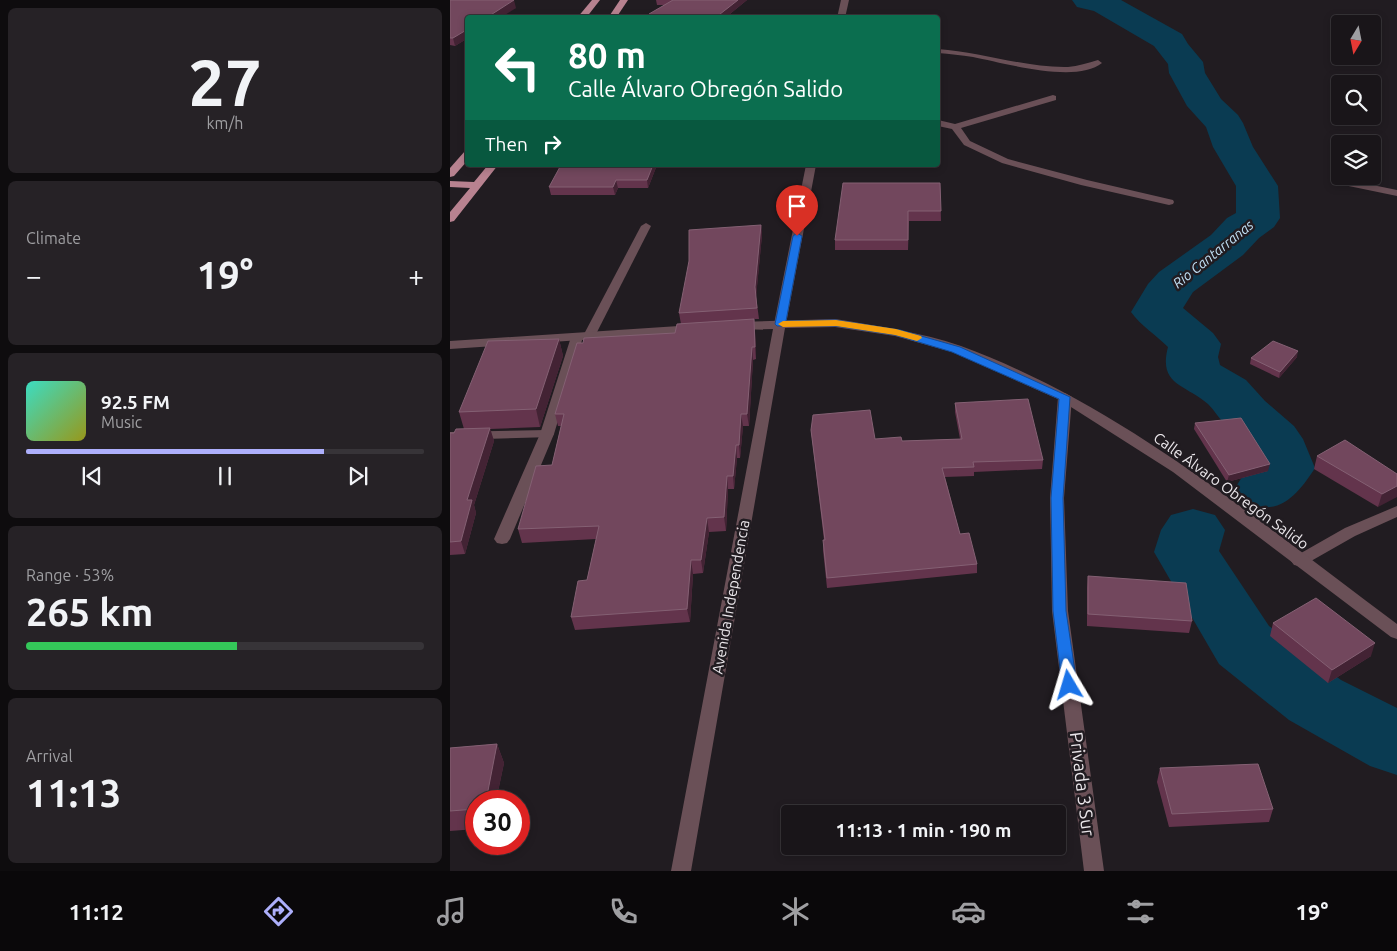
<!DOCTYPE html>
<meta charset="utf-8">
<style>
:root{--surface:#191519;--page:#262226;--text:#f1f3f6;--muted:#9f9fa2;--line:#373438;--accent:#adaffb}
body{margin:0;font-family:Ubuntu,sans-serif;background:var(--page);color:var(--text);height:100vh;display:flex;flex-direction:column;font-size:19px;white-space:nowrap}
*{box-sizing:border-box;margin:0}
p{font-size:16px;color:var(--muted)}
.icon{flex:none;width:28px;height:28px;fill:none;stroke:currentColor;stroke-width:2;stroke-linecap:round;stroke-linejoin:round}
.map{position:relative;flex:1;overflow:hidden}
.side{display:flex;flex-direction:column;gap:8px;padding:8px;background:#0e0c0e;width:450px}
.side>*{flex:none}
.banner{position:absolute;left:15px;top:15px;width:475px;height:152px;border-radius:5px;box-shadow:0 2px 8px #0003,0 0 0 1px var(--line);background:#0b6e4f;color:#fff;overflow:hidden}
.needle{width:32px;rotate:190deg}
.fabs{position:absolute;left:881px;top:15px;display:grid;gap:10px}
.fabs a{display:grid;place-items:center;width:50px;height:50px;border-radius:5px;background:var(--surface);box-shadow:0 2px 8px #0003,0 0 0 1px var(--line);font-size:25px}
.speed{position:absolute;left:15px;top:790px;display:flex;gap:10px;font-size:25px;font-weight:700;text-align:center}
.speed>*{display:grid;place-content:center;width:65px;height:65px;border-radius:50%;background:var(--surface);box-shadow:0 2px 8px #0003,0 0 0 1px var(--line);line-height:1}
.speed .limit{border:8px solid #d22;background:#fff;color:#111}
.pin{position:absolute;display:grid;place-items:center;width:42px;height:42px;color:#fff;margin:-51px -21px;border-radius:50% 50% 50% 0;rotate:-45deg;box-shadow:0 0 5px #0007}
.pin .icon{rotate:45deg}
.me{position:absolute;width:55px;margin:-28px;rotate:353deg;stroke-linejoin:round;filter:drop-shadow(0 0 4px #0008)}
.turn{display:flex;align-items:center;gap:18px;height:105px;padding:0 20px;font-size:22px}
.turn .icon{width:65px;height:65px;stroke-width:2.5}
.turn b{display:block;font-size:35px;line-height:42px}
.then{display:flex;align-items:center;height:48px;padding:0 20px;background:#0003;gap:10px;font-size:19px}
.big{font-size:38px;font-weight:700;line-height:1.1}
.side .widget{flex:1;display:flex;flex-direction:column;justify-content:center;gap:8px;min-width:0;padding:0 18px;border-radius:8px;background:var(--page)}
.side .dial{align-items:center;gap:0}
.dial b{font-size:65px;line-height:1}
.song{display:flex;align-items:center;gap:15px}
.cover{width:60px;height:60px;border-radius:8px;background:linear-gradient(135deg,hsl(170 70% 55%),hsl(60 70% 35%))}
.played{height:5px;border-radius:2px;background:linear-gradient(90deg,var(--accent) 75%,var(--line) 75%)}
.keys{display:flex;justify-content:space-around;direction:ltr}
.heat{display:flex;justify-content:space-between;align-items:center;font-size:28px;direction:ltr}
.charge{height:8px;border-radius:4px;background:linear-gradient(90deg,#34c759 53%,var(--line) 0)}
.trip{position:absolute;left:331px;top:805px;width:285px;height:50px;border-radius:5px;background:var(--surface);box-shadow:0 2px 8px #0003,0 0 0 1px var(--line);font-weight:700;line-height:50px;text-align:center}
.menu{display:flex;height:80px;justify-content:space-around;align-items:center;background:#0a080a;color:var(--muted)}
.menu .icon{width:35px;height:35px}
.menu .selected{color:var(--accent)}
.menu b{font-size:22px;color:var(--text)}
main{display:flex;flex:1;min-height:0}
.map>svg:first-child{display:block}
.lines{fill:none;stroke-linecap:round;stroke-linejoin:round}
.river{fill:#0a3b52;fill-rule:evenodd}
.service{fill:#6a5057;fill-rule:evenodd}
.minor{fill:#6a5057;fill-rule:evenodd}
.tertiary{fill:#6a5057;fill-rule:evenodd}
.primary{fill:#b88290;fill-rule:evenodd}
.wall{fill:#63344c}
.shaded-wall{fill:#432334}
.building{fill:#72475d;stroke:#846073}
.route{fill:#1a73e8;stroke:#114b97}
.slow{fill:#f59e0b}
.labels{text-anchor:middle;stroke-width:5;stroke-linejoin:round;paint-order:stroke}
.far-water-label{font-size:14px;font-style:italic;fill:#c2e2f7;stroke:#211c21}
.street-label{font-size:15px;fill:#eae6ea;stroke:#211c21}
.near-street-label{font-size:18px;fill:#eae6ea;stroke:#211c21}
</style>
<main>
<section class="side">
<div class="widget dial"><b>27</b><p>km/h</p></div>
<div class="widget"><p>Climate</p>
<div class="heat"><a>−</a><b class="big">19°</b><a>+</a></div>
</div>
<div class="widget">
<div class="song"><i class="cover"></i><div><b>92.5 FM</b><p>Music</p></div></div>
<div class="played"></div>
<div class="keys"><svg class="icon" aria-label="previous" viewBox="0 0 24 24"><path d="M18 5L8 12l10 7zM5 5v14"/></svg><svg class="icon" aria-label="pause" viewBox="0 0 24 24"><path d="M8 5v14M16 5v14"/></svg><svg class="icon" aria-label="next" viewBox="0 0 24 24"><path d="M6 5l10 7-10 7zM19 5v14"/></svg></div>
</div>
<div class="widget"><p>Range · 53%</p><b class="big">265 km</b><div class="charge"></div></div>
<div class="widget"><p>Arrival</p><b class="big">11:13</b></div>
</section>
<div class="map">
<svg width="947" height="871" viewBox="0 0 947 871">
<rect width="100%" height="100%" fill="#211c21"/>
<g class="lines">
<!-- river -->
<g class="river">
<path d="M622,0H671L732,34L738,44L753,62L755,73L771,99L788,115L793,123L803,147L828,186L830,218L824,227L809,238L793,255L743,292L733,308L763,333L771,344L768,357L770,365L796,380L815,401L844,426L853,439L865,468C854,485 837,510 813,507C807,506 800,504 794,502L785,488L794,474L804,464C795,439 792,442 775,425C769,418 764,410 758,404C735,384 708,385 718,347C706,335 691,326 681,312L698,284L709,272L761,235L777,218L786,213V186L763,147L756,127L737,106L719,73L718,64L704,46L644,11L627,7Z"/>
<path d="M743,509L765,515L775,530L769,551L819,626L891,680L947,708V775L920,766L839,720L769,664L704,552L711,530L721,515Z"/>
</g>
<!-- service -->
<path class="service" d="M97,430L102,431L104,434L102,437L0,440V432Z"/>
<!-- minor -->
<g class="minor">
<path d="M391,0H399L395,18H387Z"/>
<path d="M488,49C531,52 576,68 618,67C628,66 638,63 648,60L652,63C626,84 554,63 523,57C511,55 500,54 488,53Z"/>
<path d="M603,95L606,96V100L511,128L520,141L558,159L637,180L723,200L724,202L723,204L719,205L631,185L552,163L514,145L502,129L488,126V120L505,124Z"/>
<path d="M356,165H366L336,324L330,328L324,324Z"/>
<path d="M893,179L947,190V196L889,184L888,182Z"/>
<path d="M196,223L201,226L145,336L139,340L135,339L133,336L191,226Z"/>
<path d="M127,333L133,337L104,434L60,539L57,543L52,544L47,543L44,539L90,434L121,337Z"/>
<path d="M615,393L622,397L614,498L618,611L654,871H634L602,611L600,498L608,397Z"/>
<path d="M947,506V517L905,536L854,565L849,566L844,565L841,561L844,557L895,528Z"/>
</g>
<!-- tertiary -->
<g class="tertiary">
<path d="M385,319C427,326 470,332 511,346C674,406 809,522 947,624V639L941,637L723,472L610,400L502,352L445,336L385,327L335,328L241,871H221L323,329L288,330L282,326L288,322Z"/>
<path d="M244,325L248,326L250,329L248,332L0,349V341Z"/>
</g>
<!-- primary -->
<g class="primary">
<path d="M142,0H150L136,18H127Z"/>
<path d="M170,0H178L166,18H158Z"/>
<path d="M18,150V160L4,176L0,177V168L15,151Z"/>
<path d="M38,165H48L4,221L0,222V212L20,188L0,187V181L24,182Z"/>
</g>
</g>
<!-- wall -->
<g class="wall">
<path d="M0,0L66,8L18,18V38L5,46L0,45Z"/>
<path d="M206,0H297L275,18H196L214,5H207Z"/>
<path d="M207,165L198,188H168L165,195H101L99,187Z"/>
<path d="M490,183L491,221H459L458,250H385V240Z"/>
<path d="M311,225L312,235L306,296L309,319H304L305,331L306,359L303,360L299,426H293L290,458H287L284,489H278L276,531L259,532L253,573L243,574L240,622L125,630L121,617L137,580L146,539L72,543L68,529L102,465L111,426H108L105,414L133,343L225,333L231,324L229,313Z"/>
<path d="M109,339L113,356L90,427L40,429L44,441L24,505L26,513L15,554L0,555V433H4L14,429L9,412Z"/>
<path d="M847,357L829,378L800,364L801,358Z"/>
<path d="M505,403L593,460L592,469L524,472V476L495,477L510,534L527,564V573L377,588L373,550L374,540L361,430L425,439L452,441L510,439L505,412Z"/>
<path d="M745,423L818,471L777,482L744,429Z"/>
<path d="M867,456L947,474L928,507L864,469Z"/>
<path d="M638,576L742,621L739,633L637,626V588Z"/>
<path d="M823,623L921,656L878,683L820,636Z"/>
<path d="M47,744L54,763L46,801H26V829L0,831V748Z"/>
<path d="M710,768L823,809L819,822L719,827L707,782Z"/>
</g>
<!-- shaded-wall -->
<g class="shaded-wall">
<path d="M64,0L66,8L50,18H36Z"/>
<path d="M288,0H297L275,18H265Z"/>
<path d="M18,29V38L5,46L3,38Z"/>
<path d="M203,165H207L198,188L197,180Z"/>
<path d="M166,180L168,188L165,195L163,187Z"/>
<path d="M311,225L312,235L306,298L305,287Z"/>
<path d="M304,319L305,331L306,359L305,347Z"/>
<path d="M109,339L113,356L90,427L86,409Z"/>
<path d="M302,347L303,360L299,426L297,414Z"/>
<path d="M848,351L847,357L829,378L830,372Z"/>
<path d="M291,414L293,426L290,458L289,445Z"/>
<path d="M40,428L44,441L24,505L26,513L15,554L11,541L17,500Z"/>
<path d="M286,445L287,458L284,489L283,476Z"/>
<path d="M820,464L818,471L777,482L779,475Z"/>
<path d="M277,476L278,489L276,531L274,517Z"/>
<path d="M947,486V497L928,507L932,494Z"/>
<path d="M257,518L259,532L253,573L251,560Z"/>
<path d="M241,560L243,574L240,622L237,609Z"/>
<path d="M925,643L921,656L878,683L882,670Z"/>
<path d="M47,744L54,763L46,801H36Z"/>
</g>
<!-- building -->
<g class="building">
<path d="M0,0H64L36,18H18V29L3,38H0Z"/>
<path d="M223,0H288L265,18H196L199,14Z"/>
<path d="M111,165H203L197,180H166L163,187H99Z"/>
<path d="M393,183H490L491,211H458V240H385Z"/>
<path d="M311,225L305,287L307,308L229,313L239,261V230Z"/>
<path d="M304,319L305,347H302L297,414H291L289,445H286L283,476H277L274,517L257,518L251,560H241L237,609L121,617L128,581L137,580L149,526L68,529L86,466L102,465L114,414H105L127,343H133L134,338L225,333L227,324Z"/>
<path d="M109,339L86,409L9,412L38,341Z"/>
<path d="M823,341L848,351L830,372L801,358Z"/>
<path d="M578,399L593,460L523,462L524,467L492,468L510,534L519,533L527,564L377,578L373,540H375L361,430L363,415L420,410L425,439L451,437L452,441L512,439L505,403Z"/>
<path d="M791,418L820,464L779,475L745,423Z"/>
<path d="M40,428L17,500H22L11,541L0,542V433H4L6,429Z"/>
<path d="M895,440L947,474V486L932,494L867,456Z"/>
<path d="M638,576L736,583L742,621L638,614Z"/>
<path d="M866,598L925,643L882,670L823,623Z"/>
<path d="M47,744L36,801H26V809L0,811V748Z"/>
<path d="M808,764L823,809L722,814L710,768Z"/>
</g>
<!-- route -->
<path class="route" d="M347,233L352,236L336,321L386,320L450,330L510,347L620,397L613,498L616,611L627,685L624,689L619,691L614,689L612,685L603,611L601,498L609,399L502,352L445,335L386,326H327L325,324L343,236Z"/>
<!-- slow -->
<path class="slow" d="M386,320L446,329L471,336L472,338L467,341L445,335L386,326L333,327L328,324L333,321Z"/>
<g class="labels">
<!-- far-water labels -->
<g class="far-water-label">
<text transform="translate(763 254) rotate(-39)" y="5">Rio Cantarranas</text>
</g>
<!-- street labels -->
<g class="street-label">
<text transform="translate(781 491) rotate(36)" y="5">Calle Álvaro Obregón Salido</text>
<text transform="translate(281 597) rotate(-80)" y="5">Avenida Independencia</text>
</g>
<!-- near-street labels -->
<g class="near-street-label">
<text transform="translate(632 784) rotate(83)" y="6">Privada 3 Sur</text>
</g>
</g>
</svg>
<div class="fabs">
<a><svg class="needle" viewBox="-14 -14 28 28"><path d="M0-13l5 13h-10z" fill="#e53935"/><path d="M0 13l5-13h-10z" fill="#9f9fa2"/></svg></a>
<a><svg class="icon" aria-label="search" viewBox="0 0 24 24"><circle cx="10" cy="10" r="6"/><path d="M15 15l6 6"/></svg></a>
<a><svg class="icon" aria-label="layers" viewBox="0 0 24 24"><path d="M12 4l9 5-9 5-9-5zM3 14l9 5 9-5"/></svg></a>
</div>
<div class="speed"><div class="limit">30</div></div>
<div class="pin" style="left:347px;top:236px;background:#d93025"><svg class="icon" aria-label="arrive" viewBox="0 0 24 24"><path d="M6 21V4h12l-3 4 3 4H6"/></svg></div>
<svg class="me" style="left:619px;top:685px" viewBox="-20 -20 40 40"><path d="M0-17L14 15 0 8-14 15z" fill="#1a73e8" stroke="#fff" stroke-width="4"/></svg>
<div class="trip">11:13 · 1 min · 190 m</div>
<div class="banner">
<div class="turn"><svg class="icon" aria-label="left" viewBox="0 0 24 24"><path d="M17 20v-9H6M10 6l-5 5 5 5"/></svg><div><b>80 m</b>Calle Álvaro Obregón Salido</div></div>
<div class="then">Then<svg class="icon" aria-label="right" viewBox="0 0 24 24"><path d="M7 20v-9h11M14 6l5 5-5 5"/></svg></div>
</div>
</div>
</main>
<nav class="menu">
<b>11:12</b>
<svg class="icon selected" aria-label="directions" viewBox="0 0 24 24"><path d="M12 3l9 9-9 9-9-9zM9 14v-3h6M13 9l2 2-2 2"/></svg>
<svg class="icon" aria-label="music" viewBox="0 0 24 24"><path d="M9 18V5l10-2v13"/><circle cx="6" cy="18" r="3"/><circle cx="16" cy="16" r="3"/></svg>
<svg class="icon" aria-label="phone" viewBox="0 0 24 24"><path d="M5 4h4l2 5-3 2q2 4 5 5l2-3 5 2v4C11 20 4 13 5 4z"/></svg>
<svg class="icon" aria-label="climate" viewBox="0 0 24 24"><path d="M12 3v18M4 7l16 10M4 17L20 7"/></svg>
<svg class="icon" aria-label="car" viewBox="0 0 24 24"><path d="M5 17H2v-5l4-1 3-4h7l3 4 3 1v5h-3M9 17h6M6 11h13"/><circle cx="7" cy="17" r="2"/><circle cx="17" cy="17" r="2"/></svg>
<svg class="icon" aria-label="filters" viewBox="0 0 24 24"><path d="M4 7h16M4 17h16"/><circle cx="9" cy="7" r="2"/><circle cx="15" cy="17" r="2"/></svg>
<b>19°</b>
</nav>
